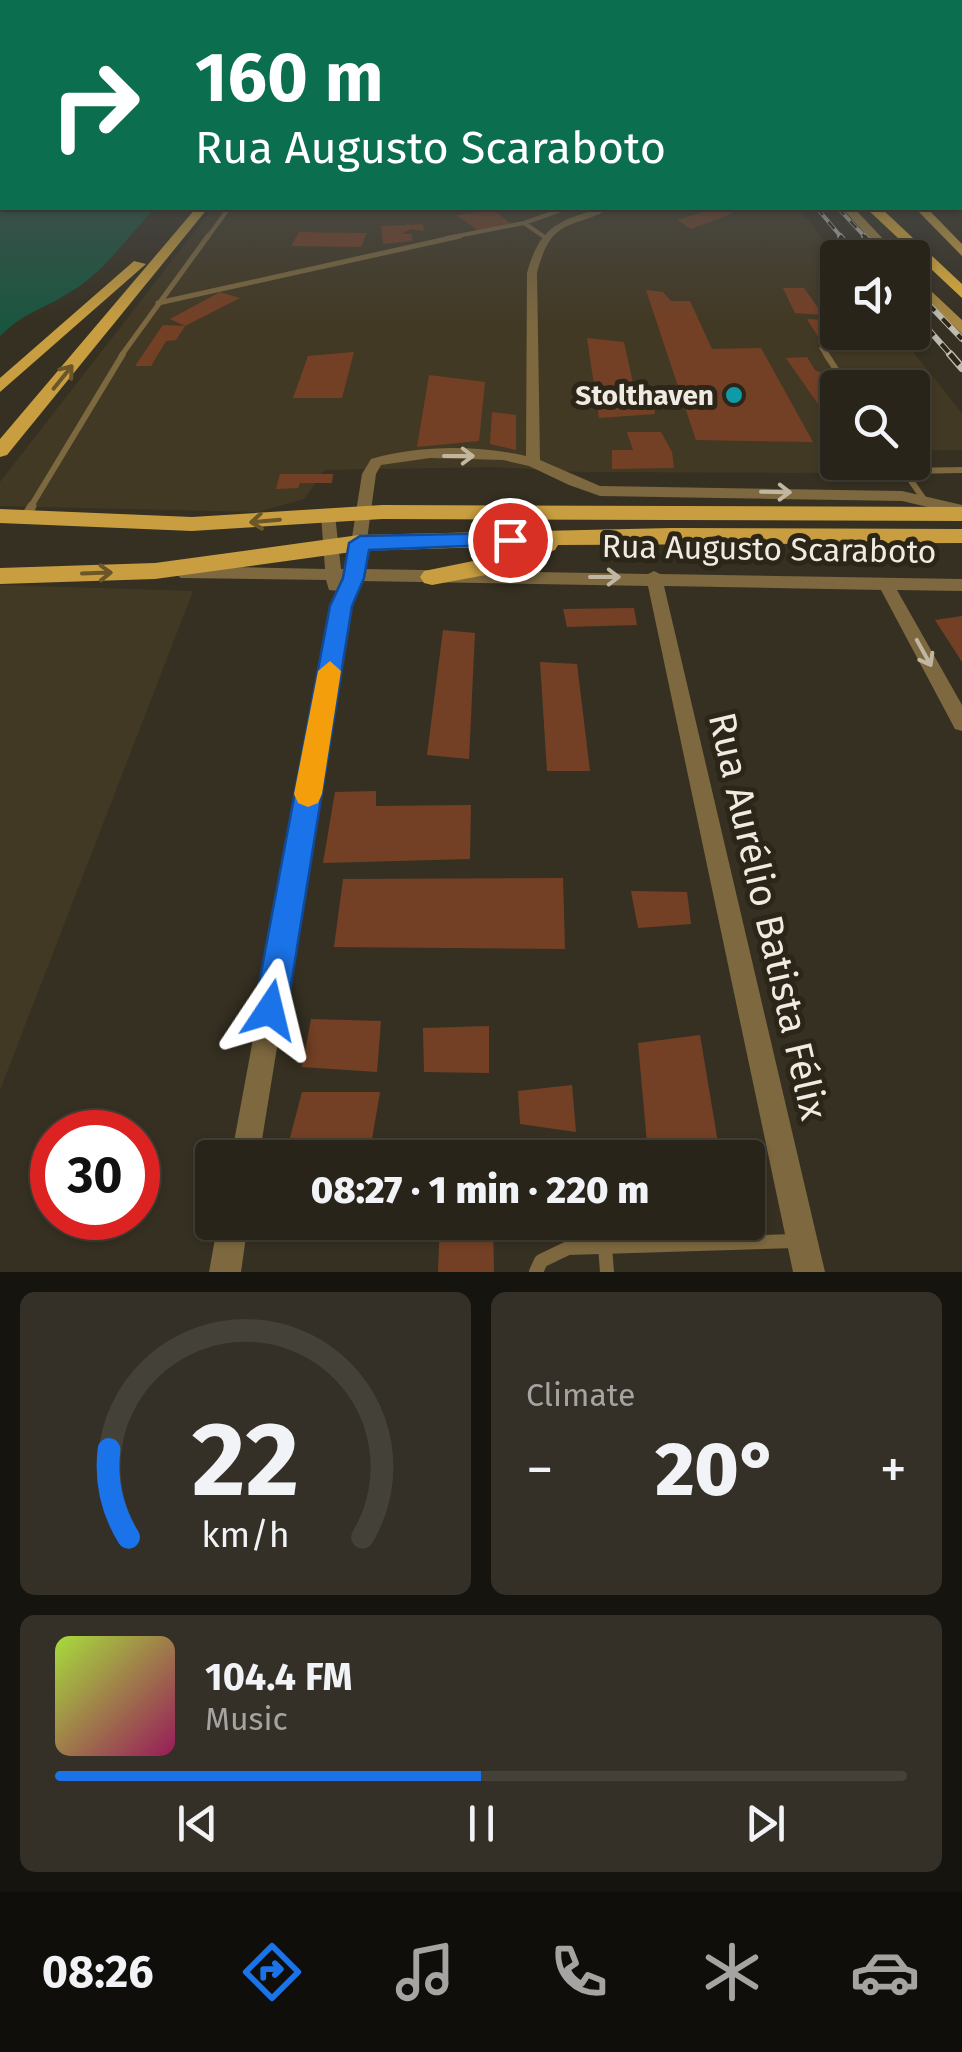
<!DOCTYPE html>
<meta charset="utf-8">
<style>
:root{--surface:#28241a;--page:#343027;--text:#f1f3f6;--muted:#a5a4a2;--line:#444139;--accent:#1a73e8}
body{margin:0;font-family:"Fira Sans",sans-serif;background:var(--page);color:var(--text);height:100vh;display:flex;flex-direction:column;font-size:38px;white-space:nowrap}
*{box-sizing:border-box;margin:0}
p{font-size:32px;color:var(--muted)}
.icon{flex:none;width:55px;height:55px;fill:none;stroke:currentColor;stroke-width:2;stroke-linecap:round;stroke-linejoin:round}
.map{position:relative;height:1272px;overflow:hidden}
.sheet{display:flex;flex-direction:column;gap:20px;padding:20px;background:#16140e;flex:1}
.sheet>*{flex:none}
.top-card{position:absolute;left:0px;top:0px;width:962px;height:210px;box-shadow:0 2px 8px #0004,0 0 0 2px var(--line);background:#0b6e4f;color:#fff;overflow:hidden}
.fabs{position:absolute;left:820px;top:240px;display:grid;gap:20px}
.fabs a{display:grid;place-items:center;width:110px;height:110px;border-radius:10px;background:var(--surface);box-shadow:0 2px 8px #0004,0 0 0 2px var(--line);font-size:50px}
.speed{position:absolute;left:30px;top:1110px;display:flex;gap:20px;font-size:50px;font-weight:700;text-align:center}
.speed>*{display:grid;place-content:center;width:130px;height:130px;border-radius:50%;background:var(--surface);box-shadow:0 2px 8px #0004,0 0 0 2px var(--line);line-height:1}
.speed .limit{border:15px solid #d22;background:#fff;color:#111}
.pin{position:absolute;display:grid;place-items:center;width:85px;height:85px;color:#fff;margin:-42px;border:5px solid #fff;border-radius:50%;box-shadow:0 2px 10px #0007}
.me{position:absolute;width:110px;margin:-55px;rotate:10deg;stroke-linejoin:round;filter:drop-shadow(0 0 8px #0008)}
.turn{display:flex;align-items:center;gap:35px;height:210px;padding:0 30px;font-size:45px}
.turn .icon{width:130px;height:130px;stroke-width:2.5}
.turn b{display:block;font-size:70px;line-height:85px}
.big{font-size:75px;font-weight:800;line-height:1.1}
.sheet .card{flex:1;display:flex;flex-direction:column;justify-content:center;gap:15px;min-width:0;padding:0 35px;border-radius:15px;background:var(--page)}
.sheet .dial{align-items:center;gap:0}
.dial svg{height:260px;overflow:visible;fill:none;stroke:var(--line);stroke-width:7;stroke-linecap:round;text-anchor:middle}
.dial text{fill:var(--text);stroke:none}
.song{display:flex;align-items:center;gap:30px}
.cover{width:120px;height:120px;border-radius:15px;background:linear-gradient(135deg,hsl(80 70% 55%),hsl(330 70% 35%))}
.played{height:10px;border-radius:5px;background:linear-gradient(90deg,var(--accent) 50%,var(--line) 50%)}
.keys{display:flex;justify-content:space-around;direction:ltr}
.heat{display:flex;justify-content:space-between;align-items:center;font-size:55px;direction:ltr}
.sheet .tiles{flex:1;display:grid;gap:20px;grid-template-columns:1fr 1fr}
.card:last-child{grid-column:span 2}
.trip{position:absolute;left:195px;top:1140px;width:570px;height:100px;border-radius:10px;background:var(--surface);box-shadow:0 2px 8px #0004,0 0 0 2px var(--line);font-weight:800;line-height:100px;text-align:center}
.tab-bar{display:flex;height:160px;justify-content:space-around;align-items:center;background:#100e0a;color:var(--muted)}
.tab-bar .icon{width:70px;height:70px}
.tab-bar .active{color:var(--accent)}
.tab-bar b{font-size:45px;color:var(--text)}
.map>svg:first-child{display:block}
.built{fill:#423924}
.green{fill:#1a563f}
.building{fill:#744025}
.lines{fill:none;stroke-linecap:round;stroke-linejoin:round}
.service-far4{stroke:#7d683f;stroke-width:4}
.service-far3{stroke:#7d683f;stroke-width:5}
.service-far2{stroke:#7d683f;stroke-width:6}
.service-far1{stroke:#7d683f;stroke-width:9}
.service{stroke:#7d683f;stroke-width:14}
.minor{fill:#7d683f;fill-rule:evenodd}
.secondary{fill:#a78741;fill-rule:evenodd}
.primary{fill:#c89e40;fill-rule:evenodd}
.motorway{fill:#e6b33d;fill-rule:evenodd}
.rail-far2-casing{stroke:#bfbbb0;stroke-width:4}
.rail-far1-casing{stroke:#bfbbb0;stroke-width:6}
.rail-casing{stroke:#bfbbb0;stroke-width:8}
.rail-far2{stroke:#2c2618;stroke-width:2.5;stroke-dasharray:9;stroke-linecap:butt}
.rail-far1{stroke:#2c2618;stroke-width:4;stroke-dasharray:11;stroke-linecap:butt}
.rail{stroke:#2c2618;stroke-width:5;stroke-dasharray:14;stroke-linecap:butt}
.oneway{stroke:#6a5628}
.oneway2{stroke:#c1b7a1}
.route{fill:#1a73e8;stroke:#114b97;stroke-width:2.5}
.slow{fill:#f59e0b}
.culture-dot{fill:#0f9aa8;stroke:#2c2618;stroke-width:4}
.labels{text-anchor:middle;stroke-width:10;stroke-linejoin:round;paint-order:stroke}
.far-poi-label{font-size:28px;font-weight:bold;fill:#efebe2;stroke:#2c2618;text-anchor:end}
.street-label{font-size:32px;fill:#efebe2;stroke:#2c2618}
.near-street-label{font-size:38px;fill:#efebe2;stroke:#2c2618}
</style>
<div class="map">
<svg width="962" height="1272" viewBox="0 0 962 1272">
<rect width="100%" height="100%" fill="#363022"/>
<!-- built -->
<g class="built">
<path d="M213,208H799L838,257V332L898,333L962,413V450H921L927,458H913L912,388H838V462L863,463L869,473L583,472L493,467L325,470L304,499L258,512L0,506V482Z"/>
<path d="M0,585L193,591L0,1090Z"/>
</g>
<!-- green -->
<path class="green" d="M0,145L2,208H155C129,235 105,271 72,291C43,310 27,310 0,336Z"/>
<!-- building -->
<g class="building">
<path d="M716,208L733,213L691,229L677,220Z"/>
<path d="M494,210L513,225L479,231L456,215Z"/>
<path d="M423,224L424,231L411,229L401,234H412V241L383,244L381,226Z"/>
<path d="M299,232L367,233L361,247L291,246Z"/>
<path d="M783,288H804L823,315L795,313Z"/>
<path d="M646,290L663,292L671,301H690L712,349L761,348L813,442L696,440Z"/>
<path d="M220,292L240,298L185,326L176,340L166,341L151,366H135L163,325L185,326L170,319Z"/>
<path d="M807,319L827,320L845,345L822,343Z"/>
<path d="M587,338L624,342L636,397L652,398L655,414L599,418Z"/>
<path d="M354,352L342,398H293L308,356Z"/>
<path d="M807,357L815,370L825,374L838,393V404H818L786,358Z"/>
<path d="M429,375L485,382L479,441L417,447Z"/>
<path d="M492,412L516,415V450L490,444Z"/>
<path d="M627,432H661L672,452L674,468L612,469V450H633Z"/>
<path d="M280,474H333L332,483H300L298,488L276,489Z"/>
<path d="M634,608L637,625L567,627L563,609Z"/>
<path d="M962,616V662L935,620Z"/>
<path d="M443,630L475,633L469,759L427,755Z"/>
<path d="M540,662L577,664L590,771H547Z"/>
<path d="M376,791V806L471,805L470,859L323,863L335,792Z"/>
<path d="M563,878L565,949L334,947L343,879Z"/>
<path d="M631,891L687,892L691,924L638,928Z"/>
<path d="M311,1019L381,1021L377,1072L302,1067Z"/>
<path d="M489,1026V1073L424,1072L423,1028Z"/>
<path d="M700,1035L718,1143H647L638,1043Z"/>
<path d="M572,1085L576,1132L520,1124L518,1091Z"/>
<path d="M302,1092H380L370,1151L286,1153Z"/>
<path d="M440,1222H493L494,1272H438Z"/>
</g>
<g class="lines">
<!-- service-far4 -->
<g class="service-far4">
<path d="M524,223L543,236"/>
<path d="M207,238L229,208"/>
<path d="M447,238L524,223L567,208"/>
</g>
<!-- service-far3 -->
<g class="service-far3">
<path d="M158,303L460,236"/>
<path d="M822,348L827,356"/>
<path d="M121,356L208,236"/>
</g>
<!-- service-far2 -->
<g class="service-far2">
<path d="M826,354L848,388"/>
<path d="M898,462L923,498"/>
<path d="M904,471L962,470"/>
<path d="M30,508L123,354"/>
</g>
<!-- service-far1 -->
<path class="service-far1" d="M25,517L32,506"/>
<!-- service -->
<g class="service">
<path d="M605,1246L607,1272"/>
<path d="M536,1272L541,1261L568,1248L795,1241"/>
</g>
<!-- minor -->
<g class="minor">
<rect x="960" y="187" width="2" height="5"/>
<path d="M601,208H612C570,230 551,217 537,273L540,460L600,486L902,491L962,505V515L902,501L600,496L569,485L529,466L503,460L430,458L381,465L376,474L363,569L648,574L654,571L660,574L962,579V591L897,590L962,705V731L955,729L881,590L664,586L825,1272H793L648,586L360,581L349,606L259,1158H231L333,606L340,591L329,590L326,580L181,578L173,572L181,566L325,569L321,515L328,510L335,515L341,569H347L362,474L371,459C420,445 477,445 526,456L527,273C540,226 558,221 601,208Z"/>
<path d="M218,1222H248L241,1272H209Z"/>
</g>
<!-- secondary -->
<g class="secondary">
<path d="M960,200L962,201V209L958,208Z"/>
<path d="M842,208H854L901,258H887Z"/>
<path d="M912,273L962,320V334L912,286Z"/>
</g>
<!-- primary -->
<g class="primary">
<path d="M196,208H208L7,455L0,457V439Z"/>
<path d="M915,208H927L962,244V256Z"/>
<path d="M134,261L146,264L0,392V378Z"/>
<path d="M382,505L962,507V521L382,519L192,531L0,523V509L192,517Z"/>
<path d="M671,528L962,529V543L558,545L555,550L491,574L432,585L424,583L420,577L424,571L488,558L521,546L359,551L155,579L0,584V568L155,563L359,535Z"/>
</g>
<!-- motorway -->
<path class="motorway" d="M866,208H881L962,284V298Z"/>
<defs>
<g id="rail-far2">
<path d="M817,208L842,238"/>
<path d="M838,208L866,238"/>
</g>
<g id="rail-far1">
<path d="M840,236L859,258"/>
<path d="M864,236L885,258"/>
<path d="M912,287L962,339"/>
<path d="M912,311L952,356"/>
</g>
<path id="rail" d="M950,354L962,368"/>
</defs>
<!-- rail-far2 casing -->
<use href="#rail-far2" class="rail-far2-casing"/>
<!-- rail-far1 casing -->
<use href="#rail-far1" class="rail-far1-casing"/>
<!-- rail casing -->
<use href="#rail" class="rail-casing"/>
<!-- rail-far2 -->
<use href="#rail-far2" class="rail-far2"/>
<!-- rail-far1 -->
<use href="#rail-far1" class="rail-far1"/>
<!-- rail -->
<use href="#rail" class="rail"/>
</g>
<!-- one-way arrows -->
<defs><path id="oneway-shaft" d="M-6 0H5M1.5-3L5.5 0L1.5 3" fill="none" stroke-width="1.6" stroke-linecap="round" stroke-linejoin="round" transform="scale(2.5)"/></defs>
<g class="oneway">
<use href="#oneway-shaft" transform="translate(63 377) rotate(-51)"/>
<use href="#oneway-shaft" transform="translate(265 521) rotate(175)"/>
<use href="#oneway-shaft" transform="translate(97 573) rotate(-2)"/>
</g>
<g class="oneway2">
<use href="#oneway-shaft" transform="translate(459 456)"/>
<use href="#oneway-shaft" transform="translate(776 492) rotate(1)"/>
<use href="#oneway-shaft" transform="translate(605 577)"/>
<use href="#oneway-shaft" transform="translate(924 653) rotate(61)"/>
</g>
<!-- sky -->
<linearGradient id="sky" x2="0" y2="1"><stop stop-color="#1e1a13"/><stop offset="0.45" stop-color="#4c4e4f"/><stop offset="1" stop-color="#4c4e4f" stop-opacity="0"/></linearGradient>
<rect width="962" height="323" fill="url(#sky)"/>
<!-- route -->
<path class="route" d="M510,533L520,540L517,544L369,550L364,578L352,606L287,1010L282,1022L270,1027L259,1022L254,1010L330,606L343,578L349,543L360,536Z"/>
<!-- slow -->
<path class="slow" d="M330,661L341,671L322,794L318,803L308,807L298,803L294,794L318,671Z"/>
<!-- markers -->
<circle class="culture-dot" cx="734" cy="395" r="10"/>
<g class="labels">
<!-- far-poi labels -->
<g class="far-poi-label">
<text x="714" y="405">Stolthaven</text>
</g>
<!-- street labels -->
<g class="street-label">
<text transform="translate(769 549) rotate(1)" y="11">Rua Augusto Scaraboto</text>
</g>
<!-- near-street labels -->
<g class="near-street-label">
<text transform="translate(768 916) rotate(77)" y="13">Rua Aurélio Batista Félix</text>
</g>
</g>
</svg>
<div class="fabs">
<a><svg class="icon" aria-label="sound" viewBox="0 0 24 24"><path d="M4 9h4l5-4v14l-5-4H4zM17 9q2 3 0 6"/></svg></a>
<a><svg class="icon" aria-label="search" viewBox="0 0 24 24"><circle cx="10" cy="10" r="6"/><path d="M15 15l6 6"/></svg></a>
</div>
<div class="speed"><div class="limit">30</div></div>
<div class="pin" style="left:510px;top:540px;background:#d93025"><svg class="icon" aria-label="arrive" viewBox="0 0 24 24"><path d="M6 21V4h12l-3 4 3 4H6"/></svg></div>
<svg class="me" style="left:270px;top:1010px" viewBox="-20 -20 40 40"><path d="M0-17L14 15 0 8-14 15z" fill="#1a73e8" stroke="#fff" stroke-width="4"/></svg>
<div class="trip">08:27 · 1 min · 220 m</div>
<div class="top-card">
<div class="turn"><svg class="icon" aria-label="right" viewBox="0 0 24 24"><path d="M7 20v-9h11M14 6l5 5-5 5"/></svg><div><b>160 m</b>Rua Augusto Scaraboto</div></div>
</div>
</div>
<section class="sheet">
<div class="tiles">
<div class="card dial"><svg viewBox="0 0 100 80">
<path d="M14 69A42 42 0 1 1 86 69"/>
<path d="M14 69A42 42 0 0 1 8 42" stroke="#1a73e8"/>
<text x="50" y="56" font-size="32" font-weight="700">22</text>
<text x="50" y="72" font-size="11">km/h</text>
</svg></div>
<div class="card"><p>Climate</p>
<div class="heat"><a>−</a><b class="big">20°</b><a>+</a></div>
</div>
<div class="card">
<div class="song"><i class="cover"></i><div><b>104.4 FM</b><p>Music</p></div></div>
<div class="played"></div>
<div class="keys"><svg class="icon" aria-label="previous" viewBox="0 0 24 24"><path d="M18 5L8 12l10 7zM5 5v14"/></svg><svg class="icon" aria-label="pause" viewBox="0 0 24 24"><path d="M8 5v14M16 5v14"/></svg><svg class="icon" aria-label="next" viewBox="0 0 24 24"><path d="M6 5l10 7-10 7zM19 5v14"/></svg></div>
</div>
</div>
</section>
<nav class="tab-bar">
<b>08:26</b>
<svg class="icon active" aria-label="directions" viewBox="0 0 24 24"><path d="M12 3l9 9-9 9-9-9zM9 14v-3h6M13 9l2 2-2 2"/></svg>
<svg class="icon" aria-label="music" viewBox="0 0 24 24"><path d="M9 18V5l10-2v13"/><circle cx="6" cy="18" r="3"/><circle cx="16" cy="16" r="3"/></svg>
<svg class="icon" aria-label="phone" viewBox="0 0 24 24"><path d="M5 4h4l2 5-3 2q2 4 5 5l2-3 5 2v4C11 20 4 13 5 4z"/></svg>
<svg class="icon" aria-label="climate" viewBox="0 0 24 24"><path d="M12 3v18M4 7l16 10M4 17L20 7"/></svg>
<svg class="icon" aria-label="car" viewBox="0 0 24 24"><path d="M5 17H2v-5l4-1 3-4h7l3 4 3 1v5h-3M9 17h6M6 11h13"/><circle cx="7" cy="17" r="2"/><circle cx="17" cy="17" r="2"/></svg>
</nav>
